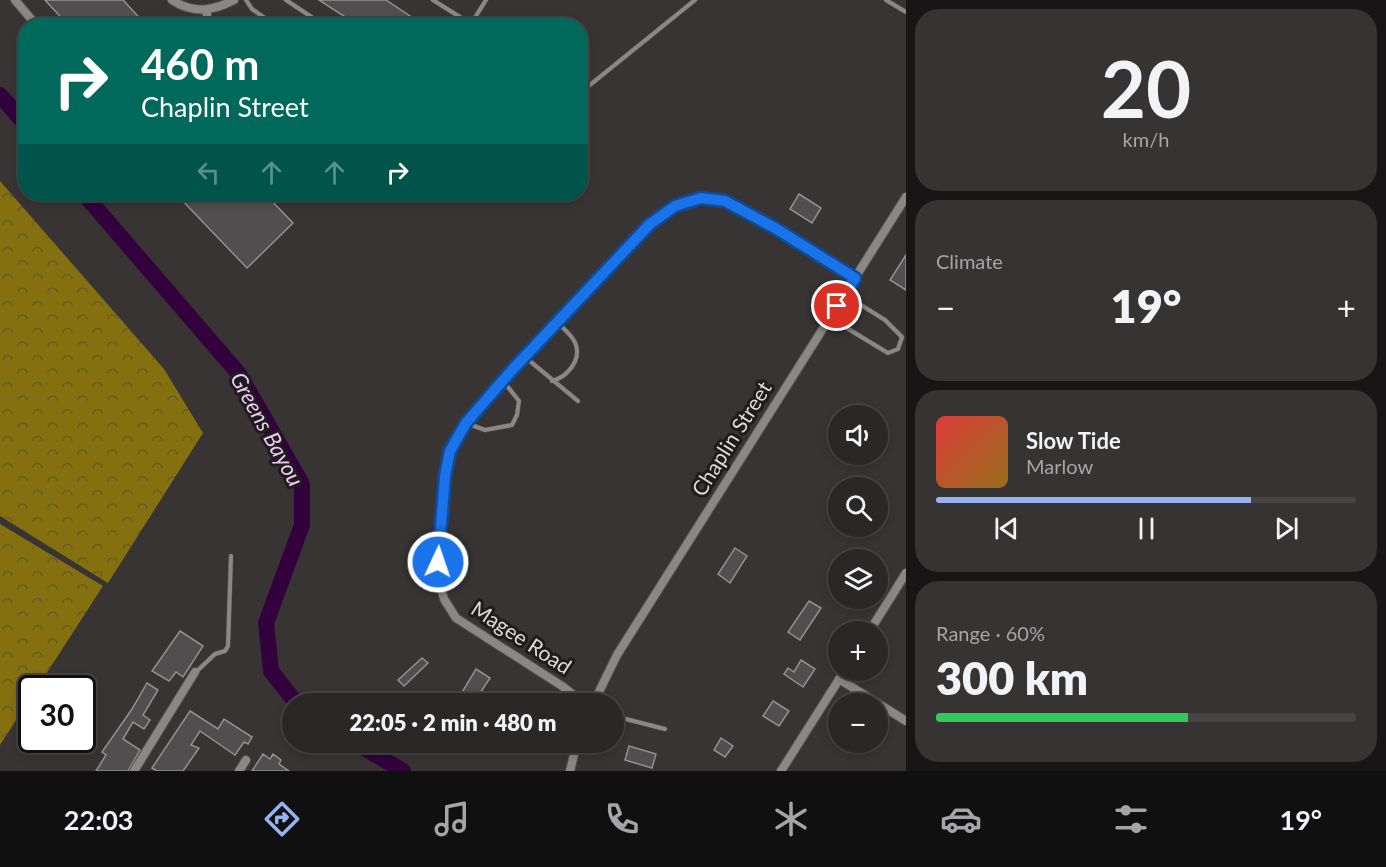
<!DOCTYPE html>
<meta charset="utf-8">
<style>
:root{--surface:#2a2727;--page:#363333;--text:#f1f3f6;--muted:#a5a5a7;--line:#464444;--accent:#95b2f1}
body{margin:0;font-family:Lato,sans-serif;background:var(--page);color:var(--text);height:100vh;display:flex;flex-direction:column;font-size:22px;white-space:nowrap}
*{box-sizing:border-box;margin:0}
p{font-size:20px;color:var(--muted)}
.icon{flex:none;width:33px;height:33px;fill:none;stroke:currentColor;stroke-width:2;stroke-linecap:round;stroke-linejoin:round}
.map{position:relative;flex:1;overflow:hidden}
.panel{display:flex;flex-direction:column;gap:9px;padding:9px;background:#171515;width:480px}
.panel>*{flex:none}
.guide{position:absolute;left:18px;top:18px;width:570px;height:183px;border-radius:24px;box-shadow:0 3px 9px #0003,0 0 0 2px var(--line);background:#00695c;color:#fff;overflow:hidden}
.controls{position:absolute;left:828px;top:405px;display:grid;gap:12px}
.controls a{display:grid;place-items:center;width:60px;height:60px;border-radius:50%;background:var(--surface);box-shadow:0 3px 9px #0003,0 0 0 2px var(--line);font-size:30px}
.speed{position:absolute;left:18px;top:675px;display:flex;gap:12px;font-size:30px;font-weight:700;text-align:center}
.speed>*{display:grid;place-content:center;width:78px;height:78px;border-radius:50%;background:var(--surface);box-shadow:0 3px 9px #0003,0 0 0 2px var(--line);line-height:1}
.speed .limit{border:3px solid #111;border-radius:9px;background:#fff;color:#111}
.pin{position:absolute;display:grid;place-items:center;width:51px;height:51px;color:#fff;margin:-26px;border:3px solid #fff;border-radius:50%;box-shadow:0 2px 6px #0007}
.me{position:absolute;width:66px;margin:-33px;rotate:3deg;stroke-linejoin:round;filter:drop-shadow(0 0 4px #0008)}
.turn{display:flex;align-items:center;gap:21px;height:126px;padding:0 24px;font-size:27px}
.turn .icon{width:78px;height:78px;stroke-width:2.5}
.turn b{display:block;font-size:42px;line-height:51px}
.lanes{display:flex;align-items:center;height:57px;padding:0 24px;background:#0003;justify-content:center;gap:30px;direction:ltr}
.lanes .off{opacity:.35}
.big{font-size:45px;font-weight:800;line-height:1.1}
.panel .tile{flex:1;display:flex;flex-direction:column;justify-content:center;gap:9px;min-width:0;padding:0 21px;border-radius:24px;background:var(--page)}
.panel .dial{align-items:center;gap:0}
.dial b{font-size:78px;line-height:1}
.song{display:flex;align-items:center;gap:18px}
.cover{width:72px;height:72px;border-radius:9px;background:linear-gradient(135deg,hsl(0 70% 55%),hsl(40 70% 35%))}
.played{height:6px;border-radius:3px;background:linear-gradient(90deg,var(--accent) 75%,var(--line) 75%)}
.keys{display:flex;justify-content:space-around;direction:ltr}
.heat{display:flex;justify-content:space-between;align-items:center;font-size:33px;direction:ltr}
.charge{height:9px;border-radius:4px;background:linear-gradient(90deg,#34c759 60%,var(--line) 0)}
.trip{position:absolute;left:282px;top:693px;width:342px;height:60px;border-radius:30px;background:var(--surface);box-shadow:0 3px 9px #0003,0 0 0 2px var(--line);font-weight:800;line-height:60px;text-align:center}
.tabs{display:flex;height:96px;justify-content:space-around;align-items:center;background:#111010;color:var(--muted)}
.tabs .icon{width:42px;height:42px}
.tabs .active{color:var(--accent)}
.tabs b{font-size:27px;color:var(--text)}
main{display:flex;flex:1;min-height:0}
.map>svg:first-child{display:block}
.forest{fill:url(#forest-crowns)}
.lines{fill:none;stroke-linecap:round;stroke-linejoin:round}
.river{stroke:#33023c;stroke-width:16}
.building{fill:#514e4f;stroke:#948f91;stroke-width:1.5}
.service-casing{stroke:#545151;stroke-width:5}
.minor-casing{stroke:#545151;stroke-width:10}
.service{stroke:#8c8787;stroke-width:4}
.minor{stroke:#8c8787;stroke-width:8}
.route-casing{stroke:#114b97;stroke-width:15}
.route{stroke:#1a73e8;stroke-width:10}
.labels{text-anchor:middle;stroke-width:6;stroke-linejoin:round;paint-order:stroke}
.street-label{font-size:21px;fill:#dcdada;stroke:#1e1d1c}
.water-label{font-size:22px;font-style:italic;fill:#f3c9fc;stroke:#1e1d1c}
</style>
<main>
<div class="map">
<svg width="906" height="771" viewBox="0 0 906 771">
<defs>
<pattern id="forest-crowns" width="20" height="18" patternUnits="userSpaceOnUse" patternTransform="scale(1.5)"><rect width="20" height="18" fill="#84700e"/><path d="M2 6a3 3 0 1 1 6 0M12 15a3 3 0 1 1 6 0" fill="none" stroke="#665b25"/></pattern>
</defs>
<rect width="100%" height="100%" fill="#383434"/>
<!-- forest -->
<g class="forest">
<path d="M0,181L164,369L203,433L108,583L0,516Z"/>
<path d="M0,524L103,586L37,688H32L31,697L0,745Z"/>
</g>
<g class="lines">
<!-- river -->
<g class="river">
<path d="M0,95L26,125"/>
<path d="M84,194L239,374L302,484V525L266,623L271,671L297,704"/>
<path d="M354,742L403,771"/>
</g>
</g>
<!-- building -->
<g class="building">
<path d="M45,0H123L147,26H69Z"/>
<path d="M319,0H386L425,26H359Z"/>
<path d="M176,194H265L293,223L247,268Z"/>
<path d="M799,194L821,208L812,223L790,209Z"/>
<path d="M906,255V290L890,280Z"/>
<path d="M735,548L747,556L730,583L718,574Z"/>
<path d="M809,601L821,608L800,640L788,632Z"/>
<path d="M180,631L203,646L183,677L176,672L169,681L152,671Z"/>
<path d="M422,658L428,663L404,686L398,680Z"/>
<path d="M801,660L815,669L803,687L784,674L788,668L794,672Z"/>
<path d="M476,669L490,678L473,704H455Z"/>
<path d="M147,683L158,690L143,715L150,720L144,729L133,722L123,739L140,750L128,771H96L106,755L102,752L132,709Z"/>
<path d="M773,701L789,711L779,726L763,716Z"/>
<path d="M190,711L218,729L224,719L252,737L248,744L244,742L235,755L200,731L191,745L199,748L183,771H157L152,768Z"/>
<path d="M721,738L733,746L725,757L714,750Z"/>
<path d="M629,746L656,754L652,768L625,760Z"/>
<path d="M263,754L270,759L273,754L281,760L279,764L289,771H252Z"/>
</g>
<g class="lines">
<defs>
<g id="service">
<path d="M246,0L252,9L276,26"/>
<path d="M286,0L325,26"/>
<path d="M433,0L471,24L486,0"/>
<path d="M886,0L906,12"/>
<path d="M580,93L695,0"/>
<path d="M292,194L297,199"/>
<path d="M830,318L888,353L898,349L902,337L885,320L845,295"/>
<path d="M525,357L578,401"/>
<path d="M552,381C567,377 581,361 576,345C574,337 564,329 558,323"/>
<path d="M466,423L485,430L512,425L517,415L519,401L504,382"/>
<path d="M196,672L215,654L225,651L228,646L231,556"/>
<path d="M614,716L665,729"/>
</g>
<g id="minor">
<path d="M15,0L37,26"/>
<path d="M172,0C193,14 213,11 234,0"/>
<path d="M207,26V10"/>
<path d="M869,632L906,573"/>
<path d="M839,679L906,721"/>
<path d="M585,704L562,686L456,618L444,599L438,577V547L445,476L450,451L466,423L524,357L650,224L674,206L701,198L725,201L775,228L855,278"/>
<path d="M593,704L617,655L906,197"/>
<path d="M134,771L195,672"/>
<path d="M239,771L246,760"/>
<path d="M570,771L577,742"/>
<path d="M781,771L845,670"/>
</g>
</defs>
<!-- service casing -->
<use href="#service" class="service-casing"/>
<!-- minor casing -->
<use href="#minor" class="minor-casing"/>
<!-- service -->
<use href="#service" class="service"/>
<!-- minor -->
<use href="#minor" class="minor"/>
</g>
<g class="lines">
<defs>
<path id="route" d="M438,562L445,476L450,451L466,423L513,369L650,224L675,206L701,198L725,201L775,228L855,278L837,306"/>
</defs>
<!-- route casing -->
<use href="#route" class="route-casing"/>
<!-- route -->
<use href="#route" class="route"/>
</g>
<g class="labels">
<!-- street labels -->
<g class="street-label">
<text transform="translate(732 439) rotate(-58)" y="7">Chaplin Street</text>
<text transform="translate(521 638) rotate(33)" y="7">Magee Road</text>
</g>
<!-- water labels -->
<g class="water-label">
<text transform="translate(267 429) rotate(61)" y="8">Greens Bayou</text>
</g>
</g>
</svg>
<div class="controls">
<a><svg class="icon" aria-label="sound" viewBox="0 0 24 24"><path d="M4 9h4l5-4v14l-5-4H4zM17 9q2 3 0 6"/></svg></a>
<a><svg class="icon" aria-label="search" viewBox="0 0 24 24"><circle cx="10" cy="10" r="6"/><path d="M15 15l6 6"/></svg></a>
<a><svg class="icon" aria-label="layers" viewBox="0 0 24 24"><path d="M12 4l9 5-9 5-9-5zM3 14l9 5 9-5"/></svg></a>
<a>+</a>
<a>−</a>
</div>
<div class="speed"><div class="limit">30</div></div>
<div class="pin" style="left:837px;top:306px;background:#d93025"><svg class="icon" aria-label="arrive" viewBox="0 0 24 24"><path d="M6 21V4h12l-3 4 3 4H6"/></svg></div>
<svg class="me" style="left:438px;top:562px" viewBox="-20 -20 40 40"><circle r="17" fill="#1a73e8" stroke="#fff" stroke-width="3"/><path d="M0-11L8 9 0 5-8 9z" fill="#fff"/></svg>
<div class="trip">22:05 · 2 min · 480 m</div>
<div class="guide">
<div class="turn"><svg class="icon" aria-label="right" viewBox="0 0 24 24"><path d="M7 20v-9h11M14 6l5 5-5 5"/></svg><div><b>460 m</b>Chaplin Street</div></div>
<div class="lanes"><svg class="icon off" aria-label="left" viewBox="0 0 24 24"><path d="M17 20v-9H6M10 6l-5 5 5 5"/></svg><svg class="icon off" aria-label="ahead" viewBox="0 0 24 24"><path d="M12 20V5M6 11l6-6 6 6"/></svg><svg class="icon off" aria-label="ahead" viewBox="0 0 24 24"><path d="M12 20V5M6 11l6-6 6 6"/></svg><svg class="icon" aria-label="right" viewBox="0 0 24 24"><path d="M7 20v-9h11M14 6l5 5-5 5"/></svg></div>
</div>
</div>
<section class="panel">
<div class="tile dial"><b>20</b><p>km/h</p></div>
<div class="tile"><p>Climate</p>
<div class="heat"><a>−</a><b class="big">19°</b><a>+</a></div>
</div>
<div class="tile">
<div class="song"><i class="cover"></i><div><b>Slow Tide</b><p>Marlow</p></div></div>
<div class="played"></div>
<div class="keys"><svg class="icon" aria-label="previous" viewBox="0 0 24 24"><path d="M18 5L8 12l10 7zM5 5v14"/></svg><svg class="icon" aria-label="pause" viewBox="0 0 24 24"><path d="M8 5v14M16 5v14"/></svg><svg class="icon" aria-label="next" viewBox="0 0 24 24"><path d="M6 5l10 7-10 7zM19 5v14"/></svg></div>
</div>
<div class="tile"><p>Range · 60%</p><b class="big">300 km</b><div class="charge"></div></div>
</section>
</main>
<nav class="tabs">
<b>22:03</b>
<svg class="icon active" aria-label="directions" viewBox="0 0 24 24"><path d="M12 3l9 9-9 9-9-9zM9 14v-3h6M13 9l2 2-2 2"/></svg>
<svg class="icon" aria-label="music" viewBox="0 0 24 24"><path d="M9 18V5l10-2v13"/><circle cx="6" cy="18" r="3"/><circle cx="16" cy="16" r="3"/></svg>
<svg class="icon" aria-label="phone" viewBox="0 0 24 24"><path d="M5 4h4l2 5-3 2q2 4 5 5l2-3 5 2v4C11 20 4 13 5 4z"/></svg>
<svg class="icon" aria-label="climate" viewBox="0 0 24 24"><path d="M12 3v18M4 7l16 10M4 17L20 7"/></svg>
<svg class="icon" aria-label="car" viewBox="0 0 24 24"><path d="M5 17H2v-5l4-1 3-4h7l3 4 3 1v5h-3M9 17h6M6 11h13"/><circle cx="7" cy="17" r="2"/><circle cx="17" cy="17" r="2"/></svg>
<svg class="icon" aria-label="filters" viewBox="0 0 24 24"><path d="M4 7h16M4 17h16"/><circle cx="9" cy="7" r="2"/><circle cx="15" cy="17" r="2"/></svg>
<b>19°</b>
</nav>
